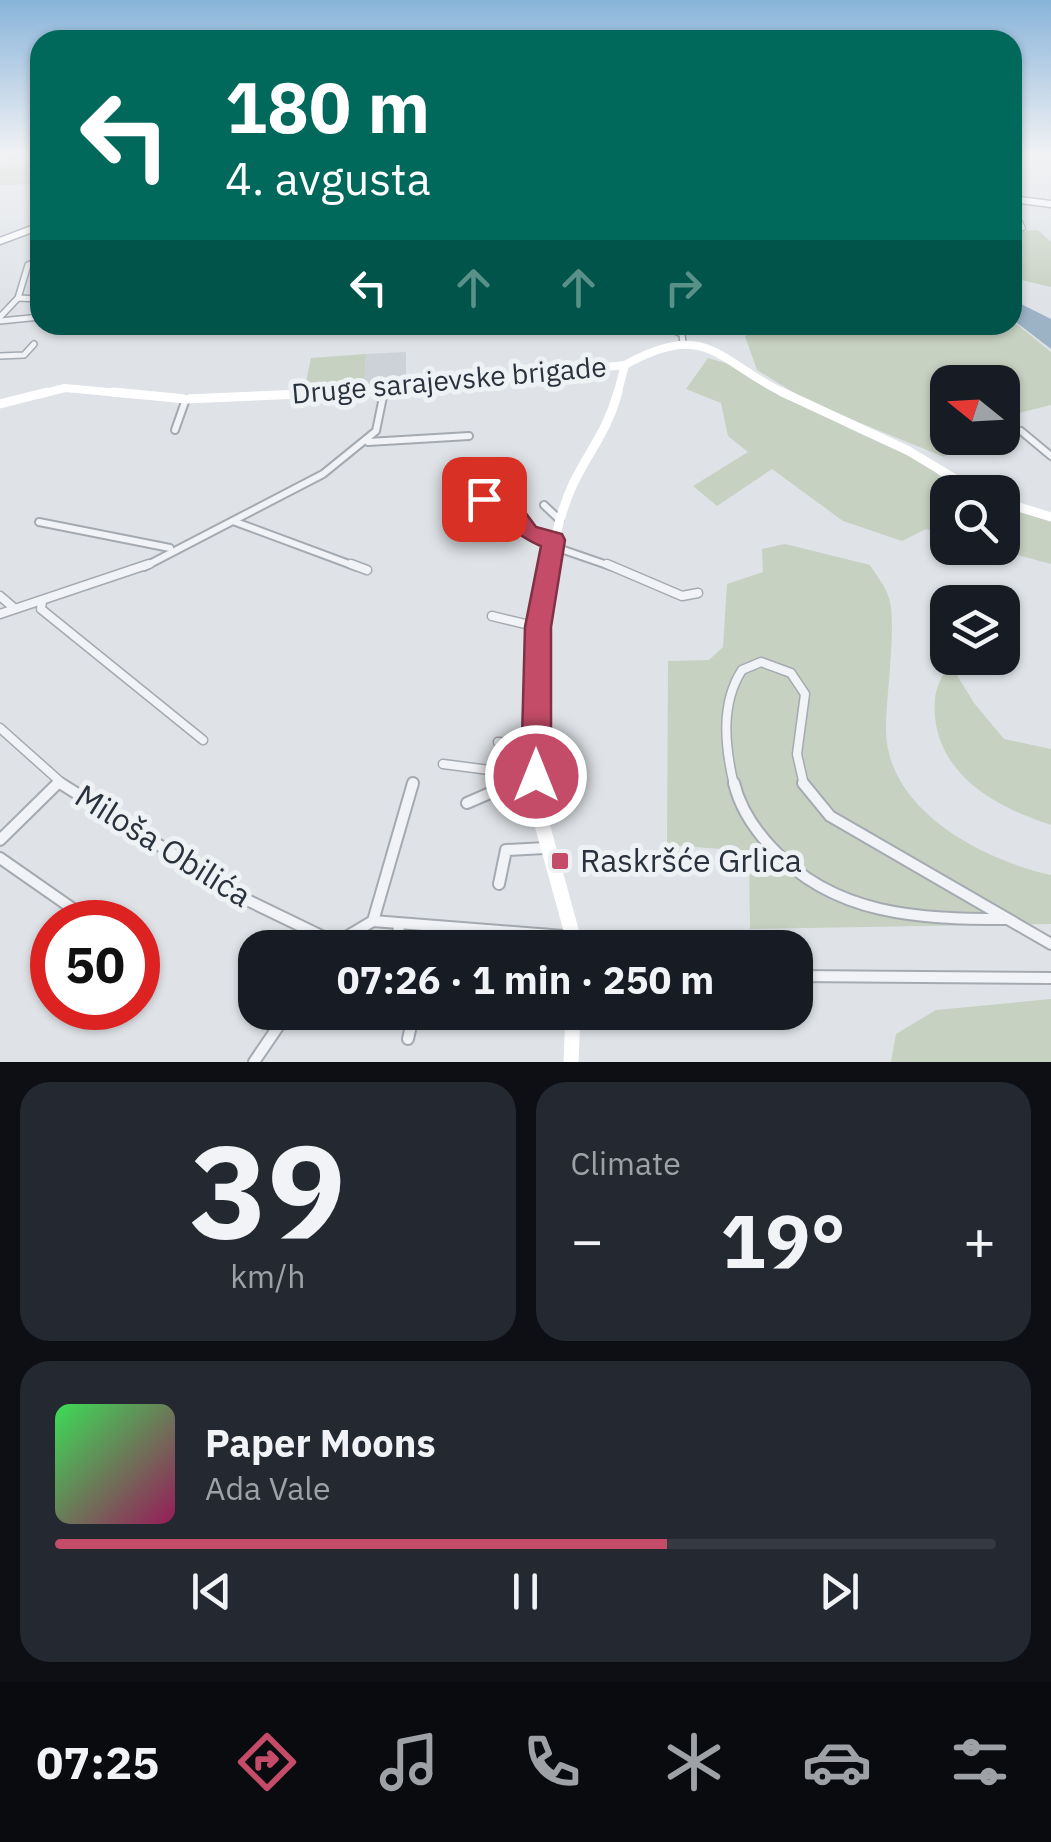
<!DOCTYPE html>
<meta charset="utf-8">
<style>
:root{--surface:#171b24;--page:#242831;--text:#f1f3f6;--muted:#9ea1a6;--line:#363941;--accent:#c54c68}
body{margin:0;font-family:"IBM Plex Sans",sans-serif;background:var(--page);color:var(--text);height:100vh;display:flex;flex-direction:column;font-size:38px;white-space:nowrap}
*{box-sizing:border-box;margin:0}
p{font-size:32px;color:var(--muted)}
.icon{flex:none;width:55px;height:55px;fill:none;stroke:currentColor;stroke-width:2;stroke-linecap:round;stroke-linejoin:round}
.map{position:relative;height:1062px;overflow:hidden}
.drawer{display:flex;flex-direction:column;gap:20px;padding:20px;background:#0d0f14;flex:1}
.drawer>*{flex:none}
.top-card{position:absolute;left:30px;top:30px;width:992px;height:305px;border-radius:30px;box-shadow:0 2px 8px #0004;background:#00695c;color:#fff;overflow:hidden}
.needle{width:65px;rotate:288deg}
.fabs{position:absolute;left:930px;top:365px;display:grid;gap:20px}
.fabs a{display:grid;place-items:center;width:90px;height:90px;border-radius:20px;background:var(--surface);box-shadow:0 2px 8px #0004;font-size:50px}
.speed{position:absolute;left:30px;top:900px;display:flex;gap:20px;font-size:50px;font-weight:700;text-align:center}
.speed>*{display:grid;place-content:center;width:130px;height:130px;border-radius:50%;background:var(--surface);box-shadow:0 2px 8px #0004;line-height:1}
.speed .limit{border:15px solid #d22;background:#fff;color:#111}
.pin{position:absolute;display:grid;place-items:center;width:85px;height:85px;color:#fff;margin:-42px;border-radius:20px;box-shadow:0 5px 15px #0006}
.me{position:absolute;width:110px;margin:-55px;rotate:0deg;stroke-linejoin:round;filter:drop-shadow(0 0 8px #0008)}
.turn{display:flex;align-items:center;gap:35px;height:210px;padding:0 30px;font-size:45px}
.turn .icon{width:130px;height:130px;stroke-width:2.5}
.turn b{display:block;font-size:70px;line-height:85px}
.lanes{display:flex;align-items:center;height:95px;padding:0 30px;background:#0003;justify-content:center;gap:50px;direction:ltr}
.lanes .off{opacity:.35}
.big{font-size:75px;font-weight:700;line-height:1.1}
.drawer .card{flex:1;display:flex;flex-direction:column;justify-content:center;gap:15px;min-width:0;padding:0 35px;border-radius:30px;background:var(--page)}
.drawer .dial{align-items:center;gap:0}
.dial b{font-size:130px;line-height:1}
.song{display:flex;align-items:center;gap:30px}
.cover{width:120px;height:120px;border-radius:15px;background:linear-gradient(135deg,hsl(130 70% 55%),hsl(330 70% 35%))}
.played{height:10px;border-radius:5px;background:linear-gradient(90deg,var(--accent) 65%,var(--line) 65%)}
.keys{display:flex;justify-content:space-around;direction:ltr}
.heat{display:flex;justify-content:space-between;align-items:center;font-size:55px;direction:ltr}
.drawer .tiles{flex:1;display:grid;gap:20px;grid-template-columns:1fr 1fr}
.card:last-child{grid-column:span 2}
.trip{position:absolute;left:238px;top:930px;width:575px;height:100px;border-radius:30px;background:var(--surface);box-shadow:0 2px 8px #0004;font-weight:700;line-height:100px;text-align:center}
.tabs{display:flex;height:160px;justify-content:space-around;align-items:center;background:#090b0e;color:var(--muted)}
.tabs .icon{width:70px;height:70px}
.tabs .selected{color:var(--accent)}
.tabs b{font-size:45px;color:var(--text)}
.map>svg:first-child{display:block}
.built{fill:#cdd2d9}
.green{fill:#c6d1c1}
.water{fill:#9cb3c5}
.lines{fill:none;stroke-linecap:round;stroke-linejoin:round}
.street-far4-casing{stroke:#a5aab1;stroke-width:6}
.street-far3-casing{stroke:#a5aab1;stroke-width:8}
.street-far2-casing{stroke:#a5aab1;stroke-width:10}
.street-far1-casing{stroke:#a5aab1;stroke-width:11}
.street-casing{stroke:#a5aab1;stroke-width:14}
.primary-casing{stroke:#9fa8b2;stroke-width:9}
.street-far4{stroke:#f1f3f6;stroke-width:4}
.street-far3{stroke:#f1f3f6;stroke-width:5}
.street-far2{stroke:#f1f3f6;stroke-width:6}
.street-far1{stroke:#f1f3f6;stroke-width:8}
.street{stroke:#f1f3f6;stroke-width:10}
.secondary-far3{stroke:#fff;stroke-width:8}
.secondary-far2{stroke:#fff;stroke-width:9}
.secondary-far1{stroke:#fff;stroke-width:11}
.secondary{stroke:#fff;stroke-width:15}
.primary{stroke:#fff;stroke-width:6}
.route{fill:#c54c68;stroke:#803144;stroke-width:2.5}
.poi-dot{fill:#c54c68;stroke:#eef2f5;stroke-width:4}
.labels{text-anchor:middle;stroke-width:10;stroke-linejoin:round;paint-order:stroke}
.street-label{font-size:28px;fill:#29323d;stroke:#eef2f5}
.near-street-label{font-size:32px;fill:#29323d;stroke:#eef2f5}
.near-poi-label{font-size:32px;fill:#29323d;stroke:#eef2f5;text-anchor:start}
</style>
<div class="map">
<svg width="1051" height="1062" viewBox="0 0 1051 1062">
<rect width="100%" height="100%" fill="#dfe3e7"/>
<!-- built -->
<path class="built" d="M406,352V384L364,387L366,354Z"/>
<!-- green -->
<g class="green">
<path d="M4,153H21L20,158L40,159V184L0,185V168L8,167Z"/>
<path d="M1038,230L1051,242V287L1013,278V245L1023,243L1019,231Z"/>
<path d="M1013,321L1051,352V405L1003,417L1002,382H948V438H964L944,457L809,402L757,370L745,336L762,325H1012Z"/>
<path d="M366,354L364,387L304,391L311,358Z"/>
<path d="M708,358L742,368L848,428L926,464L951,486L969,492H948L947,536L926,529L902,541L843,521L772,469L717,506L693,486L748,452L728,436L721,403L686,389Z"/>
<path d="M1003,508L1051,520V564L991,548H1002Z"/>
<path d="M785,544L870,565C876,575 886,587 889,598C897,623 886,698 886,728C885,810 983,860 1051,875V924L750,929L749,851L667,845L668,661L709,660L723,647L727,584L763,572L762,549Z"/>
<path d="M949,662L974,703L1004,739L1051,749V825C992,806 929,770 935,698C936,687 944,673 949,662Z"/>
<path d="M1051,999V1062H891L896,1034L936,1010Z"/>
</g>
<!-- water -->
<path class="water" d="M1013,300L1051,319V349L1013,320Z"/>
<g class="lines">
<defs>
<path id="street-far4" d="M1012,204L1023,228L1012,230"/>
<g id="street-far3">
<path d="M18,298L40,299"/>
<path d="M37,309L40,305"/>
<path d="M0,317L18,298L28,265L40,260"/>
<path d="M0,321L40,317"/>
<path d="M663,325L679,333"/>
<path d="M681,325L683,344"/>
<path d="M0,356L24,355L34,344"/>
<path d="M383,395L384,391"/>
</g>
<g id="street-far2">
<path d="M175,430L186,399"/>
<path d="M1021,431L1051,456"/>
<path d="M368,442L469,436"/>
<path d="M484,499C511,514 525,532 554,541"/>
<path d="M544,505L560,520"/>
<path d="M233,521L357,567"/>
<path d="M39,522L170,548"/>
<path d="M552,546L613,567"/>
<path d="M144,567L323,474L376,431L384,392"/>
</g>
<g id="street-far1">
<path d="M351,564L367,570"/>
<path d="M607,564L682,596L698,593"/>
<path d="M0,596L14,608"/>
<path d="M42,602L41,609L203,740"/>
<path d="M0,614L149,564"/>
<path d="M492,616L538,627"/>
<path d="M0,728L64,785"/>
<path d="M498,742L536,745"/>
<path d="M443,764L536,776"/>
<path d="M56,785L59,782"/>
<path d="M507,785L525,777"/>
<path d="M734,785C725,747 720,704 742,670L761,662L791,673L805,694L797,754L804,785"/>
</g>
<g id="street">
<path d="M60,783L245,899L336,943L373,921L576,937L630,948"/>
<path d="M734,783C740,808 754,829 772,848C834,916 920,919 1006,919"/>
<path d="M803,783L830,816L1051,944"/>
<path d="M467,803L513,783"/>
<path d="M0,840L58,783"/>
<path d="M0,858L76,911"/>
<path d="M499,884L506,850L545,848"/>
<path d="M373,921L413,783"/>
<path d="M397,948L399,925"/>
<path d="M795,976L1051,978"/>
<path d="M408,1039L414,1012"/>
<path d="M254,1062L288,1012"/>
</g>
<g id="primary">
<path d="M1012,199L1051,204"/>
<path d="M0,241L40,226"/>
</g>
</defs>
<!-- street-far4 casing -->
<use href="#street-far4" class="street-far4-casing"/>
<!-- street-far3 casing -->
<use href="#street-far3" class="street-far3-casing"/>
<!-- street-far2 casing -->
<use href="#street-far2" class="street-far2-casing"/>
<!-- street-far1 casing -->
<use href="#street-far1" class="street-far1-casing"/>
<!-- street casing -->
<use href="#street" class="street-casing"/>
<!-- primary casing -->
<use href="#primary" class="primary-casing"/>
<!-- street-far4 -->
<use href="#street-far4" class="street-far4"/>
<!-- street-far3 -->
<use href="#street-far3" class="street-far3"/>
<!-- street-far2 -->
<use href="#street-far2" class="street-far2"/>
<!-- street-far1 -->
<use href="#street-far1" class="street-far1"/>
<!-- street -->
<use href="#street" class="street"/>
<!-- secondary-far3 -->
<g class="secondary-far3">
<path d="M37,395L65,388L141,395"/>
<path d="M288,395L384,391L625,365C709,318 718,363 788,395"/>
<path d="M617,395L625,365"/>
</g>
<!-- secondary-far2 -->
<g class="secondary-far2">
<path d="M113,392L186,399L350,392"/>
<path d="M782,392L907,450L977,492"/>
<path d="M0,404L47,392"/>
<path d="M1002,502L1051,517"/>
<path d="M548,567C555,539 561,510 573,484C590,449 607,432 618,392"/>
</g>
<!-- secondary-far1 -->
<path class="secondary-far1" d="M538,785L540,599L549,564"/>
<!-- secondary -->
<g class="secondary">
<path d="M538,783L540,817L576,948"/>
<path d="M571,1062L573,1012"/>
</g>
<!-- primary -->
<use href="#primary" class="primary"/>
</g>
<!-- sky -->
<linearGradient id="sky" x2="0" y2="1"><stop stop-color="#89b4da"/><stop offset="0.51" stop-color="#f1f2f4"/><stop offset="1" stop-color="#f1f2f4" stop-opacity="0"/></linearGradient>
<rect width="1051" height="302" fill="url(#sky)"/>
<!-- route -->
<path class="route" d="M484,491L525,512L536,527L562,534L565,540L551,627V776L547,787L536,791L526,787L521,776L525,627L541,546C528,542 482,510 473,499L476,494Z"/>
<!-- markers -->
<rect class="poi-dot" x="550" y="851" width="20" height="20" rx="5"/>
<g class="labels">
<!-- street labels -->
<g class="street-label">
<text transform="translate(449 380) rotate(-5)" y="10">Druge sarajevske brigade</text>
</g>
<!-- near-street labels -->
<g class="near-street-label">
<text transform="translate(163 846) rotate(32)" y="11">Miloša Obilića</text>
</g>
<!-- near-poi labels -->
<g class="near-poi-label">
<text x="580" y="872">Raskršće Grlica</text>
</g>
</g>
</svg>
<div class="fabs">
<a><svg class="needle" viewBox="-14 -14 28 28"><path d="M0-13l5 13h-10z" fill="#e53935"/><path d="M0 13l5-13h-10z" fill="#9ea1a6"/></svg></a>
<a><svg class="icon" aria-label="search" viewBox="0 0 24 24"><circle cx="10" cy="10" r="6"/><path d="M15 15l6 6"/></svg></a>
<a><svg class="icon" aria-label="layers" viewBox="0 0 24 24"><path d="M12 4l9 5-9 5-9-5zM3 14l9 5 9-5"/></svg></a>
</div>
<div class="speed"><div class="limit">50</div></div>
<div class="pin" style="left:484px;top:499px;background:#d93025"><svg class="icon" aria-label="arrive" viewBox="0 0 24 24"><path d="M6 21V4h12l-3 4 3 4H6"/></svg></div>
<svg class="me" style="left:536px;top:776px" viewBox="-20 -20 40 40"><circle r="17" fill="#c54c68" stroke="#fff" stroke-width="3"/><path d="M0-11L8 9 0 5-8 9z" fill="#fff"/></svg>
<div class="trip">07:26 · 1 min · 250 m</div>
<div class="top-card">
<div class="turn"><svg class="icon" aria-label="left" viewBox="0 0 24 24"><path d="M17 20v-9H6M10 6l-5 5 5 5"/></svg><div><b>180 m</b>4. avgusta</div></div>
<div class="lanes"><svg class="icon" aria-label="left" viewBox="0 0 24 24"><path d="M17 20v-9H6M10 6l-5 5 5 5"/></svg><svg class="icon off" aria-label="ahead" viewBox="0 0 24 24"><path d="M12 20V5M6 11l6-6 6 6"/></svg><svg class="icon off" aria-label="ahead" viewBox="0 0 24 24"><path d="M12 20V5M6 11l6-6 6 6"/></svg><svg class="icon off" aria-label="right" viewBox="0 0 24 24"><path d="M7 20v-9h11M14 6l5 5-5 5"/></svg></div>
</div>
</div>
<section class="drawer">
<div class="tiles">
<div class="card dial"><b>39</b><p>km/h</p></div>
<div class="card"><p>Climate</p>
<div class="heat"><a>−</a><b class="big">19°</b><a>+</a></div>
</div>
<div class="card">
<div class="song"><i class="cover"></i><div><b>Paper Moons</b><p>Ada Vale</p></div></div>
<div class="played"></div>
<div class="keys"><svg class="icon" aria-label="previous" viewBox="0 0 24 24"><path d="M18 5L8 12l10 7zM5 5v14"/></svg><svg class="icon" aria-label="pause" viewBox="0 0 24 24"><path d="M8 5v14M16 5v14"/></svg><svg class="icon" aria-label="next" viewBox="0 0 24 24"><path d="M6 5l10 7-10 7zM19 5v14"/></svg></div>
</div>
</div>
</section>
<nav class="tabs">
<b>07:25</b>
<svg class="icon selected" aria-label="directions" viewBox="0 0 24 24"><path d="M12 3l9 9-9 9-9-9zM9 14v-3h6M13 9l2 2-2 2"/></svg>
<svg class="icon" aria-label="music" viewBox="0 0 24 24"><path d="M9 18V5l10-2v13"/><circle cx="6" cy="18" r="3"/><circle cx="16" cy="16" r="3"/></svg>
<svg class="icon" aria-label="phone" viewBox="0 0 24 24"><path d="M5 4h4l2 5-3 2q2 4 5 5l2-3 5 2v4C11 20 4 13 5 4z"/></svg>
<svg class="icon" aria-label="climate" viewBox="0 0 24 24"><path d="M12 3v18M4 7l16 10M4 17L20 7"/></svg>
<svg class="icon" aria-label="car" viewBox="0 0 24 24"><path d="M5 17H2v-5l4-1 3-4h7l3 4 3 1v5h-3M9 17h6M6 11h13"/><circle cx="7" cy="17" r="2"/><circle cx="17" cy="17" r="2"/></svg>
<svg class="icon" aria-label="filters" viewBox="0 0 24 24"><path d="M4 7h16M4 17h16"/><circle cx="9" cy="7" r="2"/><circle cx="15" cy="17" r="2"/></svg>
</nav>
